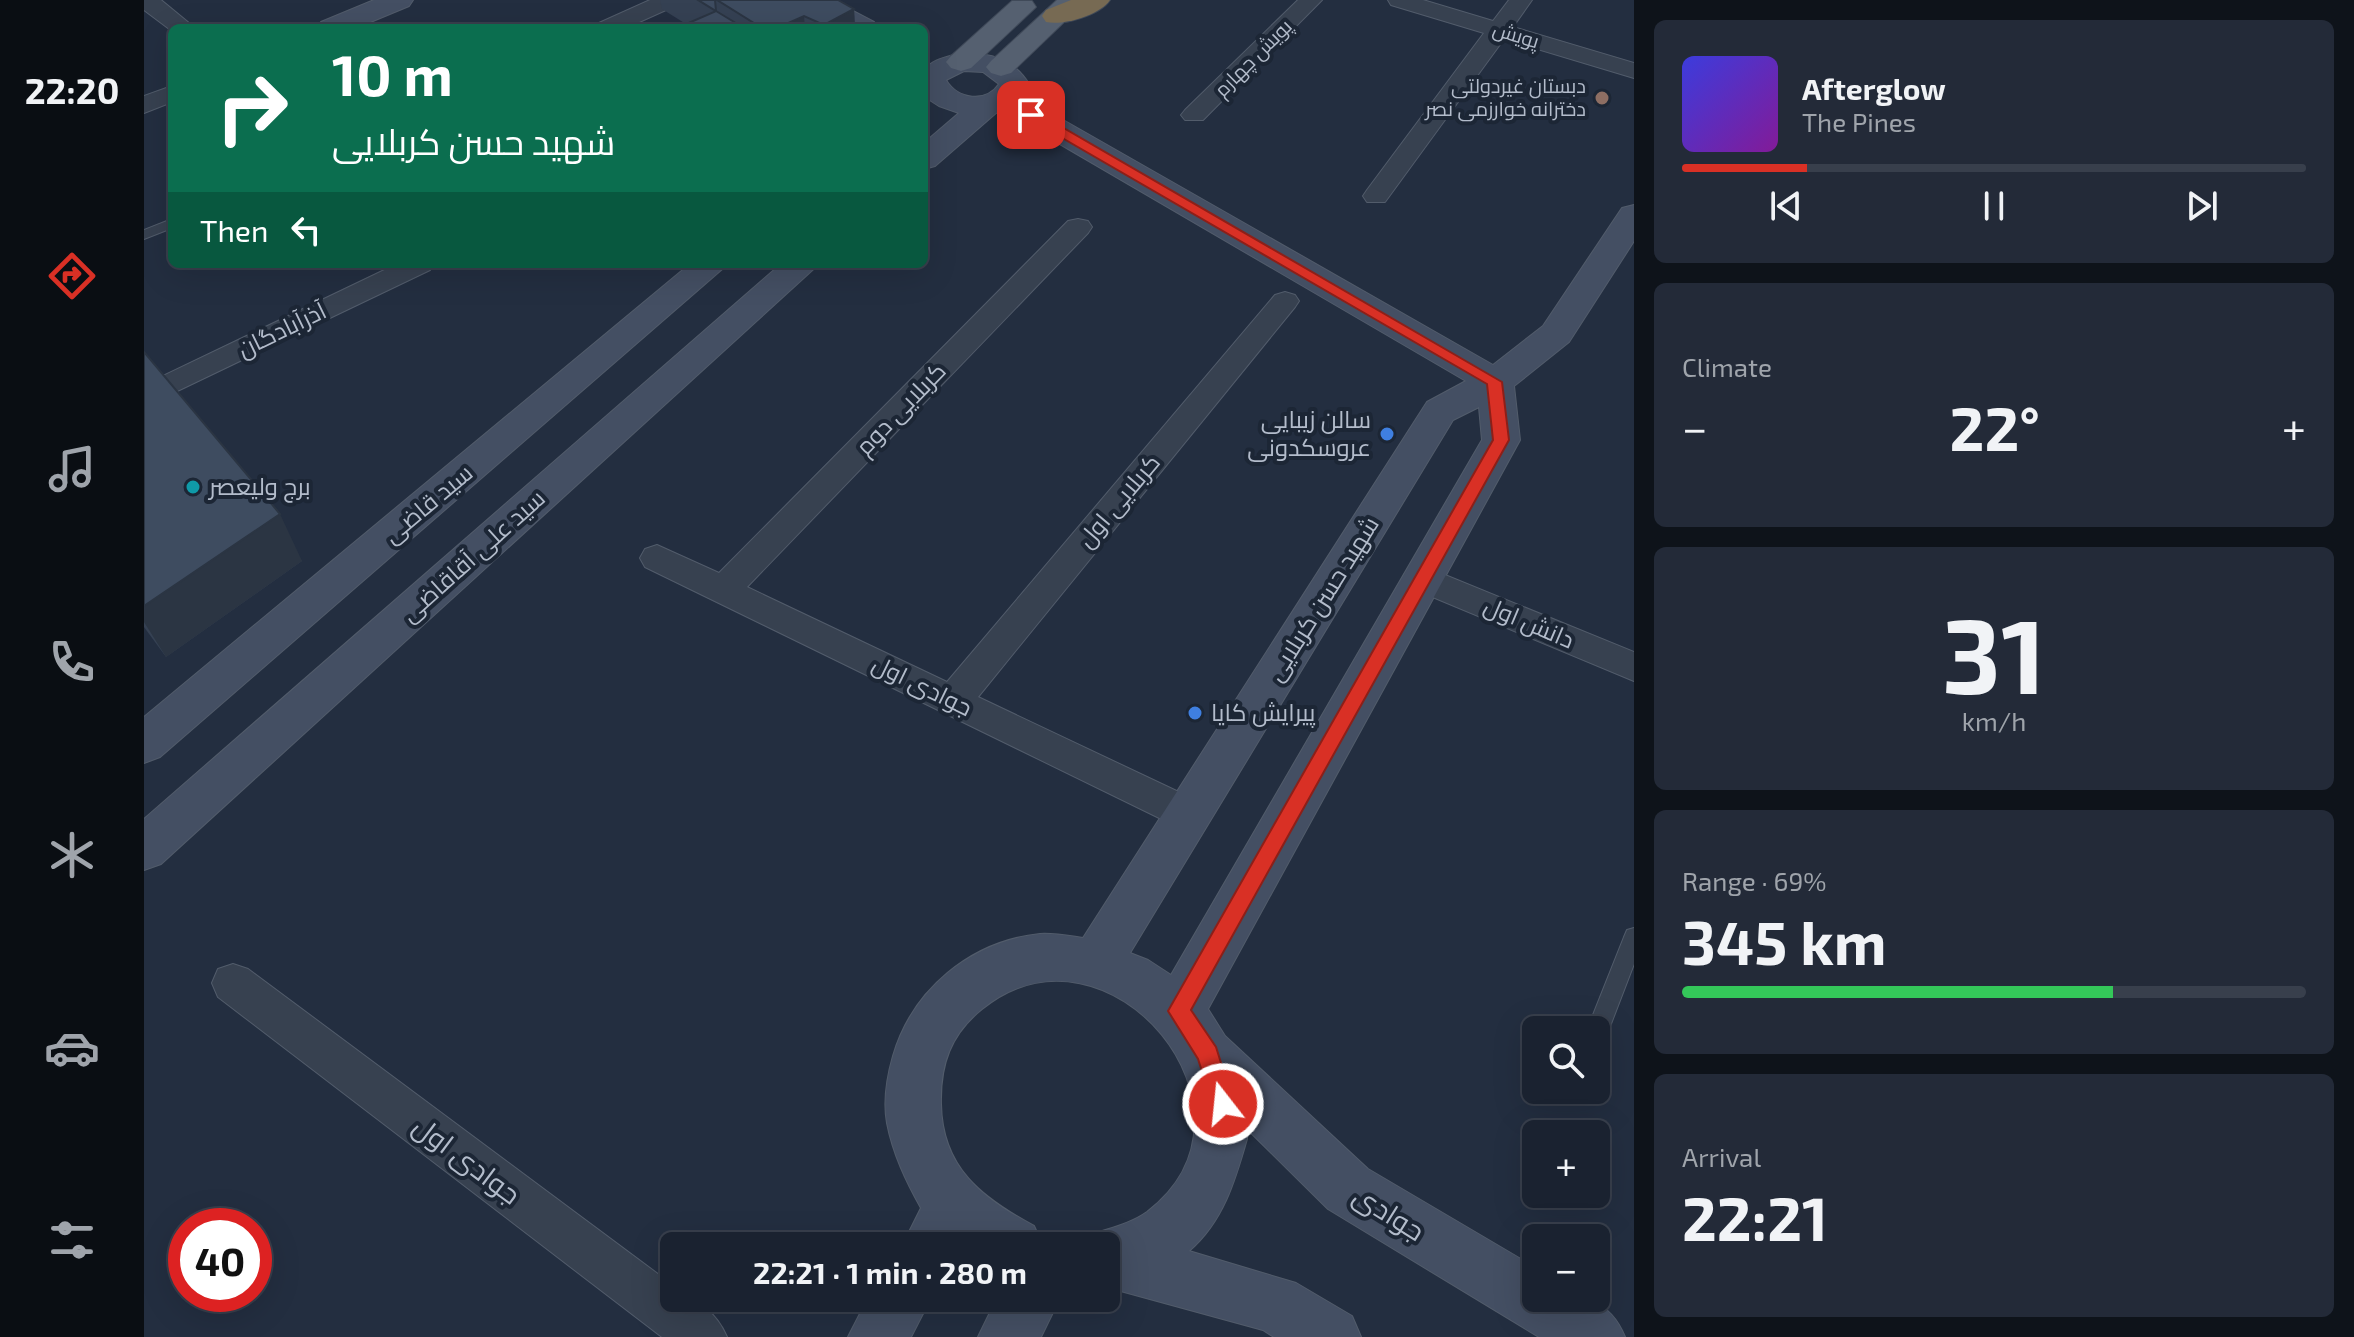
<!DOCTYPE html>
<meta charset="utf-8">
<style>
:root{--surface:#1a2230;--page:#232a38;--text:#f1f3f6;--muted:#9fa4ab;--line:#383f4c;--accent:#d93025}
body{margin:0;font-family:"Exo 2",Cairo,sans-serif;background:var(--page);color:var(--text);height:100vh;display:flex;flex-direction:column;font-size:30px;white-space:nowrap}
*{box-sizing:border-box;margin:0}
p{font-size:26px;color:var(--muted)}
.icon{flex:none;width:44px;height:44px;fill:none;stroke:currentColor;stroke-width:2;stroke-linecap:round;stroke-linejoin:round}
.map{position:relative;flex:1;overflow:hidden}
.panel{display:flex;flex-direction:column;gap:20px;padding:20px;background:#0e131a;width:720px}
.panel>*{flex:none}
.guide{position:absolute;left:24px;top:24px;width:760px;height:244px;border-radius:12px;box-shadow:0 8px 32px #0002,0 0 0 2px var(--line);background:#0b6e4f;color:#fff;overflow:hidden}
.fabs{position:absolute;left:1378px;top:1016px;display:grid;gap:16px}
.fabs a{display:grid;place-items:center;width:88px;height:88px;border-radius:12px;background:var(--surface);box-shadow:0 8px 32px #0002,0 0 0 2px var(--line);font-size:40px}
.speed{position:absolute;left:24px;top:1208px;display:flex;gap:16px;font-size:40px;font-weight:700;text-align:center}
.speed>*{display:grid;place-content:center;width:104px;height:104px;border-radius:50%;background:var(--surface);box-shadow:0 8px 32px #0002,0 0 0 2px var(--line);line-height:1}
.speed .limit{border:12px solid #d22;background:#fff;color:#111}
.pin{position:absolute;display:grid;place-items:center;width:68px;height:68px;color:#fff;margin:-34px;border-radius:16px;box-shadow:0 4px 12px #0006}
.me{position:absolute;width:88px;margin:-44px;rotate:344deg;stroke-linejoin:round;filter:drop-shadow(0 0 6px #0008)}
.turn{display:flex;align-items:center;gap:28px;height:168px;padding:0 32px;font-size:36px}
.turn .icon{width:104px;height:104px;stroke-width:2.5}
.turn b{display:block;font-size:56px;line-height:68px}
.then{display:flex;align-items:center;height:76px;padding:0 32px;background:#0003;gap:16px;font-size:30px}
.big{font-size:60px;font-weight:700;line-height:1.1}
.panel .card{flex:1;display:flex;flex-direction:column;justify-content:center;gap:12px;min-width:0;padding:0 28px;border-radius:12px;background:var(--page)}
.panel .dial{align-items:center;gap:0}
.dial b{font-size:104px;line-height:1}
.song{display:flex;align-items:center;gap:24px}
.cover{width:96px;height:96px;border-radius:12px;background:linear-gradient(135deg,hsl(240 70% 55%),hsl(290 70% 35%))}
.played{height:8px;border-radius:4px;background:linear-gradient(90deg,var(--accent) 20%,var(--line) 20%)}
.keys{display:flex;justify-content:space-around;direction:ltr}
.heat{display:flex;justify-content:space-between;align-items:center;font-size:44px;direction:ltr}
.charge{height:12px;border-radius:6px;background:linear-gradient(90deg,#34c759 69%,var(--line) 0)}
.trip{position:absolute;left:516px;top:1232px;width:460px;height:80px;border-radius:12px;background:var(--surface);box-shadow:0 8px 32px #0002,0 0 0 2px var(--line);font-weight:700;line-height:80px;text-align:center}
main{display:flex;flex:1;min-height:0}
.tabs{display:flex;flex-direction:column;width:144px;justify-content:space-around;align-items:center;background:#0a0e13;color:var(--muted)}
.tabs .icon{width:56px;height:56px}
.tabs .current{color:var(--accent)}
.tabs b{font-size:36px;color:var(--text)}
.map>svg:first-child{display:block}
.lines{fill:none;stroke-linecap:round;stroke-linejoin:round}
.lane-casing{stroke:#525c6b;stroke-width:2}
.street-casing{stroke:#525c6b;stroke-width:2}
.secondary-casing{stroke:#525c6b;stroke-width:2}
.primary-casing{stroke:#404a59;stroke-width:2}
.highway-casing{stroke:#3f4958;stroke-width:2}
.lane{fill:#374150;fill-rule:evenodd}
.street{fill:#374150;fill-rule:evenodd}
.secondary{fill:#444f63;fill-rule:evenodd}
.primary{fill:#556070;fill-rule:evenodd}
.highway{fill:#776a53;fill-rule:evenodd}
.wall{fill:#354153}
.shaded-wall{fill:#2b3543}
.building{fill:#3e4c60;stroke:#2b3543;stroke-width:2}
.route{fill:#d93025;stroke:#8d1f18;stroke-width:2}
.education-dot{fill:#8d6e63;stroke:#1c2635;stroke-width:3}
.shop-dot{fill:#3f7fe0;stroke:#1c2635;stroke-width:3}
.culture-dot{fill:#0f9aa8;stroke:#1c2635;stroke-width:3}
.labels{text-anchor:middle;stroke-width:8;stroke-linejoin:round;paint-order:stroke}
.far-street-label{font-size:20px;fill:#b3bccb;stroke:#1c2635}
.far-poi-label{font-size:20px;fill:#b3bccb;stroke:#1c2635;text-anchor:end}
.street-label{font-size:24px;fill:#b3bccb;stroke:#1c2635}
.poi-label{font-size:24px;fill:#b3bccb;stroke:#1c2635;text-anchor:start}
.near-street-label{font-size:28px;fill:#b3bccb;stroke:#1c2635}
</style>
<main>
<nav class="tabs">
<b>22:20</b>
<svg class="icon current" aria-label="directions" viewBox="0 0 24 24"><path d="M12 3l9 9-9 9-9-9zM9 14v-3h6M13 9l2 2-2 2"/></svg>
<svg class="icon" aria-label="music" viewBox="0 0 24 24"><path d="M9 18V5l10-2v13"/><circle cx="6" cy="18" r="3"/><circle cx="16" cy="16" r="3"/></svg>
<svg class="icon" aria-label="phone" viewBox="0 0 24 24"><path d="M5 4h4l2 5-3 2q2 4 5 5l2-3 5 2v4C11 20 4 13 5 4z"/></svg>
<svg class="icon" aria-label="climate" viewBox="0 0 24 24"><path d="M12 3v18M4 7l16 10M4 17L20 7"/></svg>
<svg class="icon" aria-label="car" viewBox="0 0 24 24"><path d="M5 17H2v-5l4-1 3-4h7l3 4 3 1v5h-3M9 17h6M6 11h13"/><circle cx="7" cy="17" r="2"/><circle cx="17" cy="17" r="2"/></svg>
<svg class="icon" aria-label="filters" viewBox="0 0 24 24"><path d="M4 7h16M4 17h16"/><circle cx="9" cy="7" r="2"/><circle cx="15" cy="17" r="2"/></svg>
</nav>
<div class="map">
<svg width="1490" height="1337" viewBox="0 0 1490 1337">
<rect width="100%" height="100%" fill="#232e40"/>
<g class="lines">
<defs>
<g id="lane">
<path d="M28,219V228L0,239V230Z"/>
<path d="M1490,928V964L1460,1042L1452,1045V1030H1443L1480,937L1483,930Z"/>
</g>
<g id="street">
<path d="M0,0H17L51,28H28V31L0,10Z"/>
<path d="M506,0H536L533,5L482,28H451L455,23Z"/>
<path d="M1154,0H1178L1059,120H1041L1037,115L1041,110Z"/>
<path d="M1244,0H1279L1349,21L1365,0H1388L1369,27L1490,63V78L1360,39L1241,202H1223L1219,196L1223,190L1340,33L1247,5Z"/>
<path d="M28,86V102L0,113V96Z"/>
<path d="M934,219L944,221L948,227L944,233L603,587L803,682L1131,295L1141,292L1151,295L1155,301L1151,307L834,697L1058,803L1063,815L1058,827L1044,832L501,567L496,558L501,549L513,545L575,573L924,221Z"/>
<path d="M253,264H290L286,270L0,407V385Z"/>
<path d="M1279,566L1490,652V681L1267,588L1262,579L1267,570Z"/>
<path d="M89,964L104,969L530,1286V1298C555,1298 573,1314 583,1337H518L74,997L68,983L74,969Z"/>
</g>
<g id="secondary">
<path d="M230,0H269L265,6L212,28H173L177,22Z"/>
<path d="M653,0H688L730,22L734,28H698L657,6Z"/>
<path d="M817,53C846,53 869,58 885,84L877,96L1349,365L1399,326L1478,208L1490,205V241L1425,342L1370,386L1376,440L1064,1009L1081,1036L1224,1169L1392,1268V1298C1433,1298 1463,1293 1481,1337H1395L1184,1209L1103,1129V1139C1091,1181 1079,1222 1045,1251L1152,1283L1208,1316L1217,1337H1130L1119,1330L962,1287V1246H938L941,1237C961,1229 985,1225 1003,1212C1135,1112 965,906 838,1009C807,1034 796,1064 797,1104C798,1168 838,1198 890,1226L899,1246H758L777,1208C762,1181 749,1154 743,1123C739,1101 743,1077 749,1056C768,990 827,941 896,934C910,933 925,936 939,938L1283,402L1322,381L859,111L852,113L791,166L780,169V143L815,113L795,106L781,97C774,63 787,61 817,53ZM820,71L839,72L855,84C842,103 814,100 802,80ZM1335,407L1338,440L1027,975L1004,960L986,953L1309,420Z"/>
<path d="M546,264H584L16,757L0,763V717Z"/>
<path d="M637,264H675L17,864L0,870V819Z"/>
<path d="M724,1298H787L767,1337H704Z"/>
<path d="M853,1298H916L897,1337H834Z"/>
</g>
<g id="primary">
<path d="M913,0H943L867,73L857,76L847,73L842,67L847,61Z"/>
<path d="M868,1H888L892,7L827,68L817,71L807,68L802,62L807,56Z"/>
</g>
<path id="highway" d="M927,0H966C956,15 919,26 902,22L898,16L902,10Z"/>
</defs>
<!-- lane casing -->
<use href="#lane" class="lane-casing"/>
<!-- street casing -->
<use href="#street" class="street-casing"/>
<!-- secondary casing -->
<use href="#secondary" class="secondary-casing"/>
<!-- primary casing -->
<use href="#primary" class="primary-casing"/>
<!-- highway casing -->
<use href="#highway" class="highway-casing"/>
<!-- lane -->
<use href="#lane" class="lane"/>
<!-- street -->
<use href="#street" class="street"/>
<!-- secondary -->
<use href="#secondary" class="secondary"/>
<!-- primary -->
<use href="#primary" class="primary"/>
<!-- highway -->
<use href="#highway" class="highway"/>
</g>
<!-- wall -->
<g class="wall">
<path d="M516,0H694L710,9L711,28H533L542,24L518,9Z"/>
<path d="M0,352L158,561L22,657L0,627Z"/>
</g>
<!-- shaded-wall -->
<g class="shaded-wall">
<path d="M710,9L711,28H680V25Z"/>
<path d="M660,16L661,28H633Z"/>
<path d="M136,514L158,561L22,657L0,622V606Z"/>
</g>
<!-- building -->
<g class="building">
<path d="M554,0H571L572,11Z"/>
<path d="M573,0H694L710,9L680,25L660,16L633,28H618Z"/>
<path d="M572,11L600,28H533Z"/>
<path d="M0,352L136,514L0,606Z"/>
</g>
<!-- route -->
<path class="route" d="M882,112H892L1358,382L1365,440L1047,1010L1072,1047L1090,1104L1087,1112L1079,1115L1071,1112L1054,1059L1024,1011L1349,440L1343,384L882,117Z"/>
<!-- markers -->
<circle class="education-dot" cx="1458" cy="98" r="8"/>
<g class="shop-dot">
<circle cx="1243" cy="434" r="8"/>
<circle cx="1051" cy="713" r="8"/>
</g>
<circle class="culture-dot" cx="49" cy="487" r="8"/>
<g class="labels">
<!-- far-street labels -->
<g class="far-street-label">
<text transform="translate(1372 35) rotate(17)" y="7">پویش</text>
<text transform="translate(1109 58) rotate(-45)" y="7">پویش چهارم</text>
</g>
<!-- far-poi labels -->
<g class="far-poi-label">
<text x="1442" y="93">دبستان غیردولتی<tspan x="1442" dy="23">دخترانه خوارزمی نصر</tspan></text>
</g>
<!-- street labels -->
<g class="street-label">
<text transform="translate(138 330) rotate(-26)" y="8">آذرآبادگان</text>
<text transform="translate(757 409) rotate(-46)" y="8">کربلایی دوم</text>
<text transform="translate(975 501) rotate(-50)" y="8">کربلایی اول</text>
<text transform="translate(284 504) rotate(-40)" y="8">سید قاضی</text>
<text transform="translate(329 556) rotate(-42)" y="8">سید علی آقاقاضی</text>
<text transform="translate(1179 599) rotate(-58)" y="8">شهید حسن کربلایی</text>
<text transform="translate(1385 623) rotate(23)" y="8">دانش اول</text>
<text transform="translate(778 686) rotate(26)" y="8">جوادی اول</text>
</g>
<!-- poi labels -->
<g class="poi-label">
<text x="1227" y="428" text-anchor="end">سالن زیبایی<tspan x="1227" dy="28">عروسکدونی</tspan></text>
<text x="65" y="495">برج ولیعصر</text>
<text x="1067" y="721">پیرایش کایا</text>
</g>
<!-- near-street labels -->
<g class="near-street-label">
<text transform="translate(323 1160) rotate(37)" y="10">جوادی اول</text>
<text transform="translate(1245 1213) rotate(32)" y="10">جوادی</text>
</g>
</g>
</svg>
<div class="fabs">
<a><svg class="icon" aria-label="search" viewBox="0 0 24 24"><circle cx="10" cy="10" r="6"/><path d="M15 15l6 6"/></svg></a>
<a>+</a>
<a>−</a>
</div>
<div class="speed"><div class="limit">40</div></div>
<div class="pin" style="left:887px;top:115px;background:#d93025"><svg class="icon" aria-label="arrive" viewBox="0 0 24 24"><path d="M6 21V4h12l-3 4 3 4H6"/></svg></div>
<svg class="me" style="left:1079px;top:1104px" viewBox="-20 -20 40 40"><circle r="17" fill="#d93025" stroke="#fff" stroke-width="3"/><path d="M0-11L8 9 0 5-8 9z" fill="#fff"/></svg>
<div class="trip">22:21 · 1 min · 280 m</div>
<div class="guide">
<div class="turn"><svg class="icon" aria-label="right" viewBox="0 0 24 24"><path d="M7 20v-9h11M14 6l5 5-5 5"/></svg><div><b>10 m</b>شهید حسن کربلایی</div></div>
<div class="then">Then<svg class="icon" aria-label="left" viewBox="0 0 24 24"><path d="M17 20v-9H6M10 6l-5 5 5 5"/></svg></div>
</div>
</div>
<section class="panel">
<div class="card">
<div class="song"><i class="cover"></i><div><b>Afterglow</b><p>The Pines</p></div></div>
<div class="played"></div>
<div class="keys"><svg class="icon" aria-label="previous" viewBox="0 0 24 24"><path d="M18 5L8 12l10 7zM5 5v14"/></svg><svg class="icon" aria-label="pause" viewBox="0 0 24 24"><path d="M8 5v14M16 5v14"/></svg><svg class="icon" aria-label="next" viewBox="0 0 24 24"><path d="M6 5l10 7-10 7zM19 5v14"/></svg></div>
</div>
<div class="card"><p>Climate</p>
<div class="heat"><a>−</a><b class="big">22°</b><a>+</a></div>
</div>
<div class="card dial"><b>31</b><p>km/h</p></div>
<div class="card"><p>Range · 69%</p><b class="big">345 km</b><div class="charge"></div></div>
<div class="card"><p>Arrival</p><b class="big">22:21</b></div>
</section>
</main>
